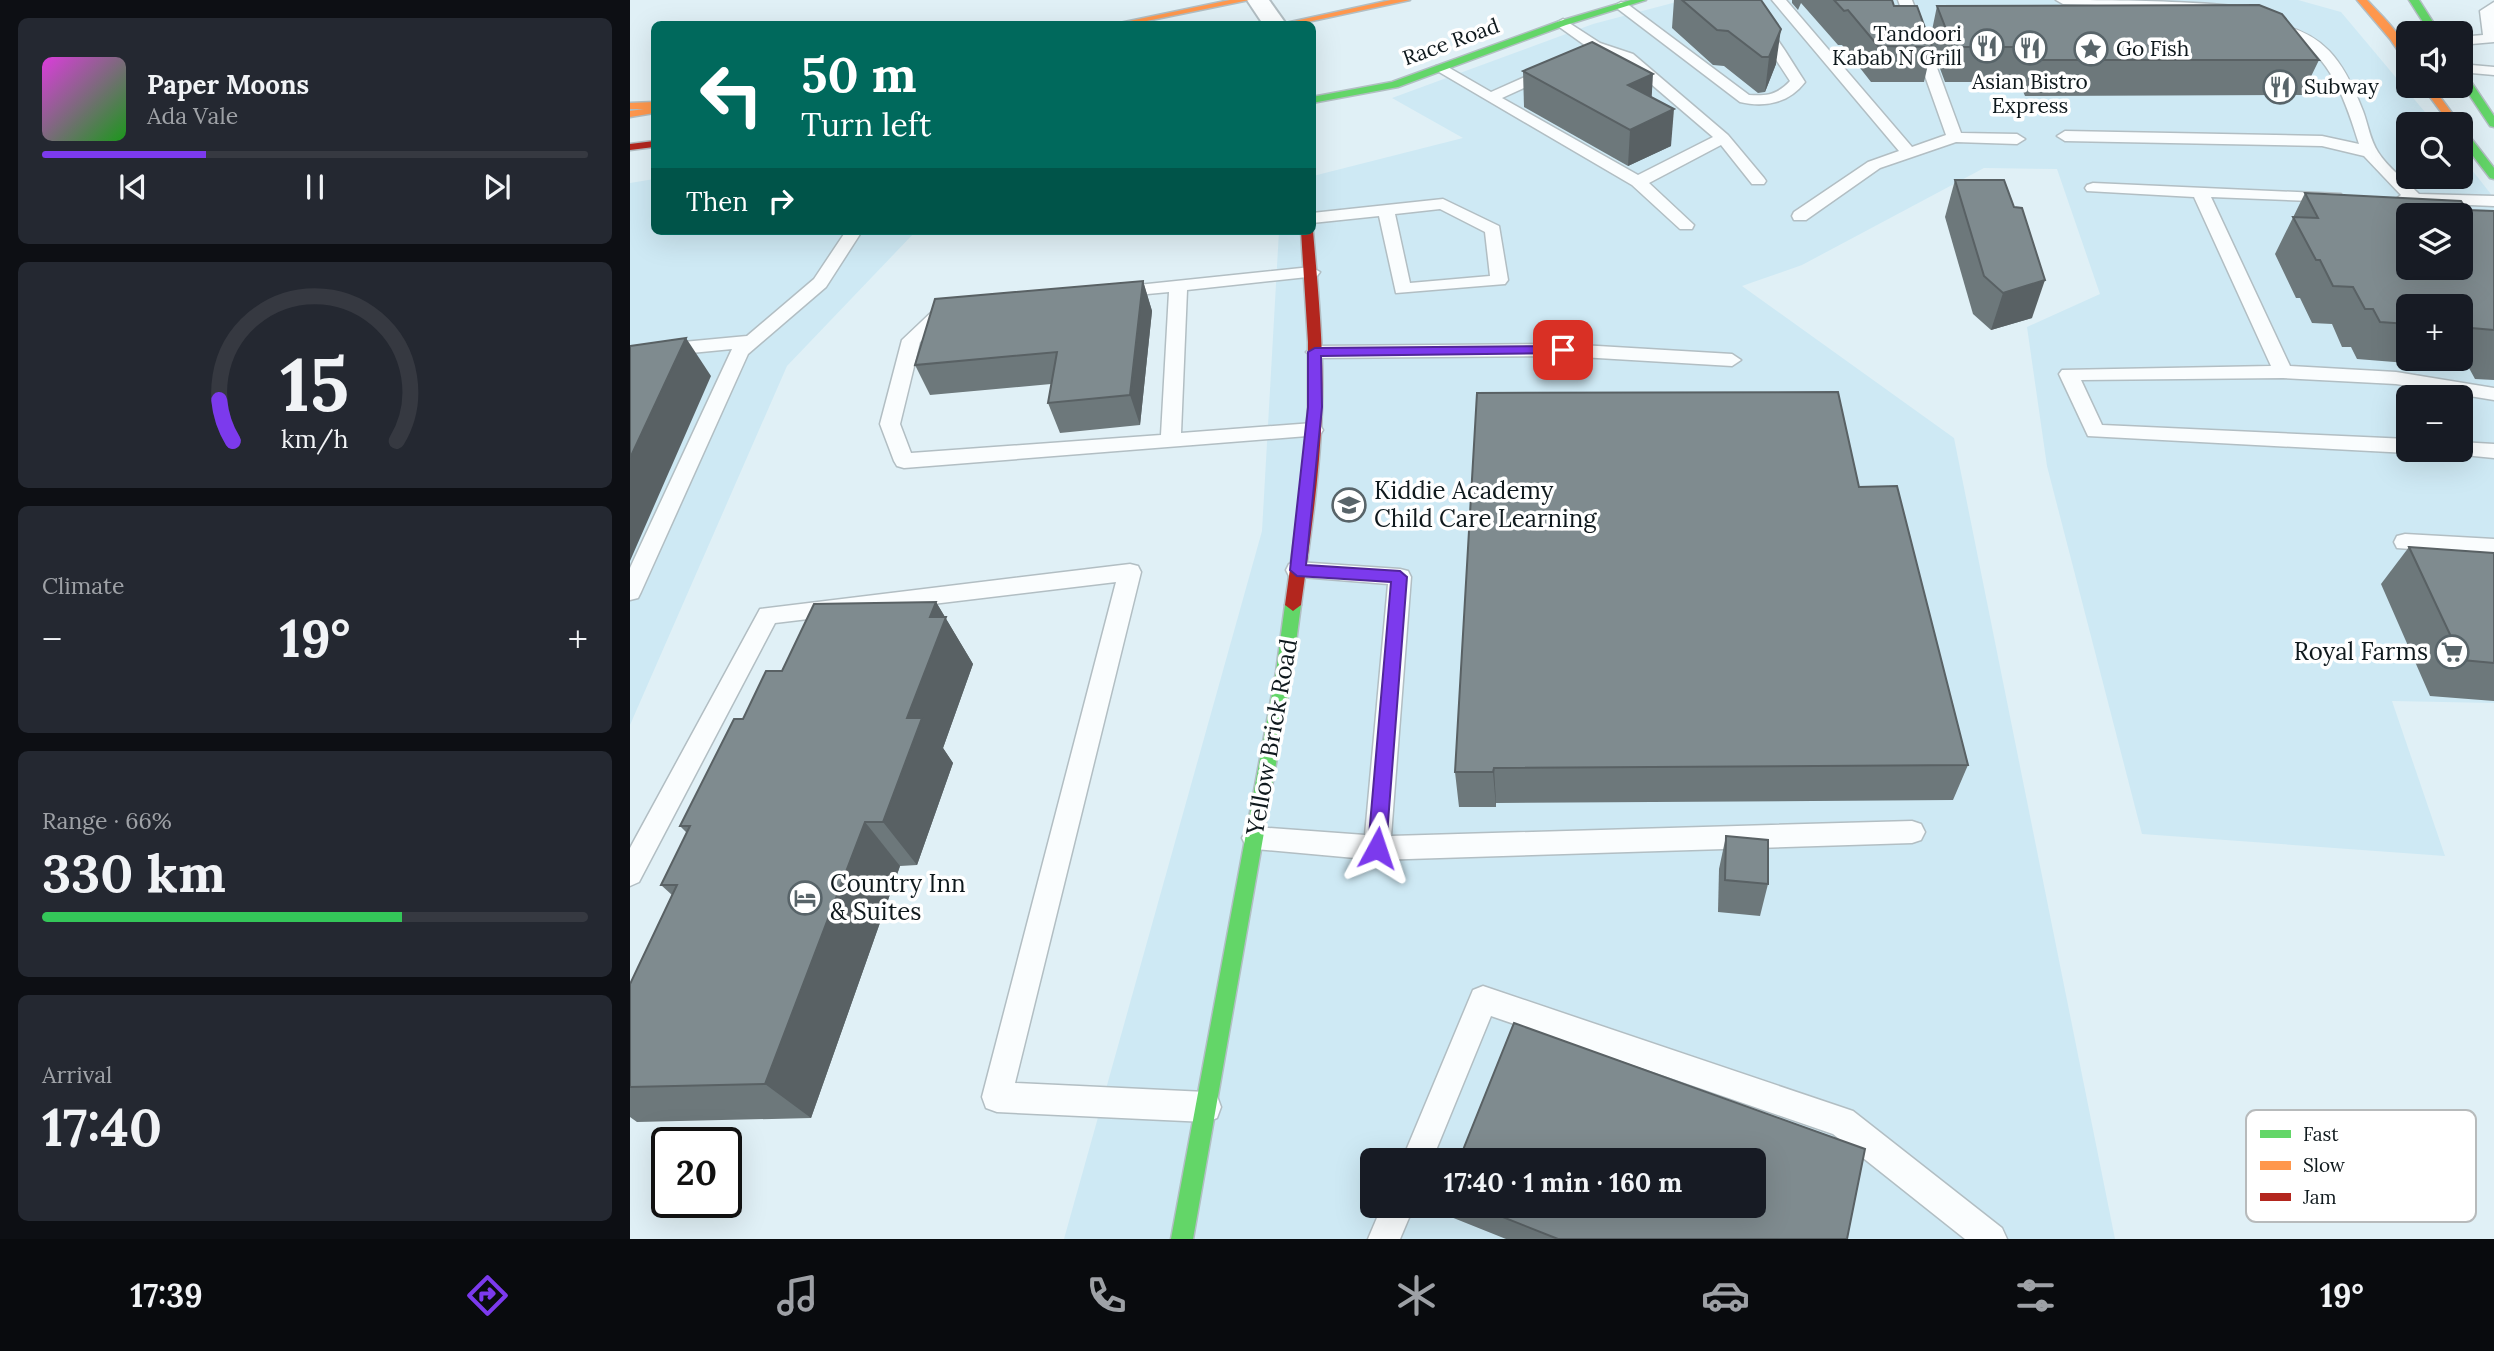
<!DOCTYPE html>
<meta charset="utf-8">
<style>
:root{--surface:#171b24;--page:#242831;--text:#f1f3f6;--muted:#9ea1a6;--line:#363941;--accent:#7c3aed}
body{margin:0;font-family:Lora,serif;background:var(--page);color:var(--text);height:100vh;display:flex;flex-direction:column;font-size:26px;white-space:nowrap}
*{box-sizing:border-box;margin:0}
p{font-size:23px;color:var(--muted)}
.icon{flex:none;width:38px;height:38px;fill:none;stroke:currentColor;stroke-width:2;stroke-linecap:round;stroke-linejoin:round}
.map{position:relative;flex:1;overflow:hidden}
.drawer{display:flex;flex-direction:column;gap:18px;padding:18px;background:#0d0f14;width:630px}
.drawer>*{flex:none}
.hud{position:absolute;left:21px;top:21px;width:665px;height:214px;border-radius:10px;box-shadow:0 7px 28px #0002;background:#00695c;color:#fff;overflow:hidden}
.buttons{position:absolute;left:1766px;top:21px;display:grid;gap:14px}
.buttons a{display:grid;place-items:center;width:77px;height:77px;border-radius:10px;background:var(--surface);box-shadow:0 7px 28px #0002;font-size:35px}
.speed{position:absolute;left:21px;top:1127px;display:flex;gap:14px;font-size:35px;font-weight:700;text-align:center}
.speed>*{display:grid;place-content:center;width:91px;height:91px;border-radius:50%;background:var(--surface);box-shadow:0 7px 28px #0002;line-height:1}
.speed .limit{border:4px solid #111;border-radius:10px;background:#fff;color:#111}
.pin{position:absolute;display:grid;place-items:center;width:60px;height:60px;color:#fff;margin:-30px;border-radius:14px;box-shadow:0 4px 10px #0006}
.me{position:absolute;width:77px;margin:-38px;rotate:5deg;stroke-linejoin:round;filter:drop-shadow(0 0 5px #0008)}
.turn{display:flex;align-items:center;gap:24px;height:147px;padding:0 35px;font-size:32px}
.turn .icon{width:91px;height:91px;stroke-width:2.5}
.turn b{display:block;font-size:49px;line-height:60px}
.then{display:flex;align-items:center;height:66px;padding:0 35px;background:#0003;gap:14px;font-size:26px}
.big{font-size:52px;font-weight:700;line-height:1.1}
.drawer .card{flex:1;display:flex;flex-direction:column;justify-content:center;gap:10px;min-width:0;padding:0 24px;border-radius:10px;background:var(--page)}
.drawer .dial{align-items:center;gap:0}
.dial svg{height:182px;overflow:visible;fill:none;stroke:var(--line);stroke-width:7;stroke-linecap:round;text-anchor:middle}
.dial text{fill:var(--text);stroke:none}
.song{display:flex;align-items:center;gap:21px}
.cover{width:84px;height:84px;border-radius:10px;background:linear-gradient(135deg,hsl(300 70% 55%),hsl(120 70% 35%))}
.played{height:7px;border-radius:4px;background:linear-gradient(90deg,var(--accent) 30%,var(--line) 30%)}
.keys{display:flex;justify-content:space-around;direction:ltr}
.heat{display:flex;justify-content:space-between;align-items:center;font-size:38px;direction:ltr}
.charge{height:10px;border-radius:5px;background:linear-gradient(90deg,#34c759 66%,var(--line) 0)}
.trip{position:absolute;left:730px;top:1148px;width:406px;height:70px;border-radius:10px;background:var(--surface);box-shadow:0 7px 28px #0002;font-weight:700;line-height:70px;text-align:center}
.menu{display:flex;height:112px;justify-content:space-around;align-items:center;background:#090b0e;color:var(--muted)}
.menu .icon{width:49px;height:49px}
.menu .on{color:var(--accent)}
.menu b{font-size:32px;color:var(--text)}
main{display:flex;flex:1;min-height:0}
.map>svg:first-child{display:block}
.built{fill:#cee9f4;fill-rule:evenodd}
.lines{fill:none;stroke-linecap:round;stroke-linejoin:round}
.lane-casing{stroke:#b2bec3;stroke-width:3}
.street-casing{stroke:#b2bec3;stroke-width:4}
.fast-casing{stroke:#b2bec3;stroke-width:3}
.slow-casing{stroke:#b2bec3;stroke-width:3}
.jam-casing{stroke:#b2bec3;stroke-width:3}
.lane{fill:#fafdfe;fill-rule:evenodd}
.street{fill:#fafdfe;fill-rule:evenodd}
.fast{fill:#63d668;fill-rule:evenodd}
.slow{fill:#ff974d;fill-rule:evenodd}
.jam{fill:#b3261e;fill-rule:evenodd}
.wall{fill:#6d787b;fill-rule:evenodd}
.shaded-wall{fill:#596164}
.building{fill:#7f8b8f;stroke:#596164;stroke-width:2;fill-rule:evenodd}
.route{fill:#7c3aed;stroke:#51269a;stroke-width:2}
.labels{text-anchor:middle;stroke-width:7;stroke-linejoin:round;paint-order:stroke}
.far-poi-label{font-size:21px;fill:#0f191d;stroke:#fff;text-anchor:start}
.far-street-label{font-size:21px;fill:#0f191d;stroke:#fff}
.poi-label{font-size:24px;fill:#0f191d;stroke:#fff;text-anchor:start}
.street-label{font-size:24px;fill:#0f191d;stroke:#fff}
.key{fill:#fff;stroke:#b7babb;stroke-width:2}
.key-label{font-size:19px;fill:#0f191d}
</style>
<main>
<section class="drawer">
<div class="card">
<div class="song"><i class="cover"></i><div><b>Paper Moons</b><p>Ada Vale</p></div></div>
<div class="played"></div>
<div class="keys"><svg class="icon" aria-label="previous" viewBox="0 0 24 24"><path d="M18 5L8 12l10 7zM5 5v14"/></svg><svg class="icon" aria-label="pause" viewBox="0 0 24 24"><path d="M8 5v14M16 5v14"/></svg><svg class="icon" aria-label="next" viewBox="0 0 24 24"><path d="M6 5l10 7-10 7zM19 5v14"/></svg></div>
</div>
<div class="card dial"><svg viewBox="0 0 100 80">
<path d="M14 69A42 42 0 1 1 86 69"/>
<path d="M14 69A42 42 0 0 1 8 51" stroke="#7c3aed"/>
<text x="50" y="56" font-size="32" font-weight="700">15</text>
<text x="50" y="72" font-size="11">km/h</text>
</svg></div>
<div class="card"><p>Climate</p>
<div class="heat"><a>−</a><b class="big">19°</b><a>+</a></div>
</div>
<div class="card"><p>Range · 66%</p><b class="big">330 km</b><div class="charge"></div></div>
<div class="card"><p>Arrival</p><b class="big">17:40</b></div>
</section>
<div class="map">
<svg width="1864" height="1239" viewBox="0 0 1864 1239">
<rect width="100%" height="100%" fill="#e0f0f6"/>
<!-- built -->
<g class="built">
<path d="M1054,0H1668L1711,12L1805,124H1778V177H1830L1831,156L1864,198V703L1762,701L1815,856L1512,834L1417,466L1397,327L1470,294L1427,169L1354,168L1172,265L1112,286L1324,438L1485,1239H434L632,531L649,231H682L683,176L833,138L762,98L963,24ZM1778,215H1830V268H1778ZM1778,306H1830V359H1778ZM1778,397H1830V450H1778ZM742,1160H1124V1206H742Z"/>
<path d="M24,179V231H286L157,366L0,725V183Z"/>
</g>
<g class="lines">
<defs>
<g id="lane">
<path d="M1075,0C1131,0 1148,41 1175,82C1159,103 1135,108 1110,102L984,6L991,2L996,3L1119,95C1137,96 1147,95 1160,81L1128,32L1108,15Z"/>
<path d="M1142,0H1156L1282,147L1316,135L1268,0H1282L1331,133L1387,134L1395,139L1387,144L1326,142L1250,168L1176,220H1164L1162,216L1164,212L1238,162L1269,151Z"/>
<path d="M1426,0C1468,0 1619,0 1646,15L1639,19L1571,8L1433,4Z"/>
<path d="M1864,2V42L1830,45V37L1853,35L1850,11Z"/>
<path d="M933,19L970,43L1003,54L1098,135L1134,178L1136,181L1134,184H1122L1091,145L1019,183L1064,225L1062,229H1050L1002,185L804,69L806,66H816L861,92L917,67H927L929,70L927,73L872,98L1008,175L1083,137L993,60L967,51L958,59H948L946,56L956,46L928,26L926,23Z"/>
<path d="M1637,22C1694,31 1713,60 1733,111C1738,124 1740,140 1748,152C1757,167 1776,181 1789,194L1864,196V206L1768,202L1766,199L1771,195L1734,156L1692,146L1435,141L1427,136L1435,131L1692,136L1729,144C1716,103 1701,54 1659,35C1651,31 1641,31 1632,29V23Z"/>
<path d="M1830,64L1864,67V75L1830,72Z"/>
<path d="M1463,183L1711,194L1713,197L1705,202L1581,197L1660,366L1766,372L1864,388V400L1766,384L1653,378L1451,380L1472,425L1778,439V450H1786L1778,453L1458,436L1429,374L1432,370L1641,366L1564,197L1457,191L1455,188L1457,185Z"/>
<path d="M813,199L869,226L878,280L875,284L766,293L749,216L682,223V213ZM810,209L855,232L860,276L780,283L765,214Z"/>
<path d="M216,231H232L196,287L118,354L11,592L8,598L0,600V568L102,349L0,359V347L117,336L184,279Z"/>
<path d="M681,267L690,272L687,276L557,290L551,433L683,423L690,425L693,430L690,435L274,468L267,466L264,461L250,424L272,340L309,305L322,303L331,308L328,312L320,314L290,342L270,424L281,453L531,435L539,292L485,297L476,292L479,288Z"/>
<path d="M934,344L1102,354L1111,360L1102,366L934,356L685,358L676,352L685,346Z"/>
<path d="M1830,442L1864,444V458L1823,454L1820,450H1830Z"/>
<path d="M1775,534L1864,539V555L1767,548L1764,542L1767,536Z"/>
<path d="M667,562L770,569L778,571L781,577L761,836L1282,821L1291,824L1295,832L1291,840L1282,843L747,860L625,849L616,846L612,838L616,830L625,827L735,835L758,584L659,576L656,570L659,564Z"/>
<path d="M500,564L508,566L511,572L385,1083L576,1092L587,1096L591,1107L587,1118L576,1122L367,1112L356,1108L352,1097L486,582L145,623L9,882L0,886V848L130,609Z"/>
<path d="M853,986L1223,1111L1372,1228L1377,1239H1335L1203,1134L861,1016L802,1160H772L843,990Z"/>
<path d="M752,1206H784L770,1239H738Z"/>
</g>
<path id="street" d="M617,0H639L656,24H633Z"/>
<g id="fast">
<path d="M1001,0H1016L936,25L768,87L682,103V97L762,82L930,21Z"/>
<path d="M1779,0H1789L1810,33H1800Z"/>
<path d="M1830,70L1834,71L1864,116V127L1860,126L1830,81Z"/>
<path d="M1830,128L1834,129L1864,168V179L1860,178L1830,139Z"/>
<path d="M663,599L671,605L662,672L563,1239H541L646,672L655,605Z"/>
</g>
<g id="slow">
<path d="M600,0H619L502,24H485Z"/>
<path d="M761,0H780L668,24H651Z"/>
<path d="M1727,0H1737C1752,17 1778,38 1778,62L1775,61L1760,39Z"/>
<path d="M1792,86H1802L1830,124H1820Z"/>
<path d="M24,102V113L0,117V111L14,109H0V103Z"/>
</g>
<g id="jam">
<path d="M24,141V147L0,150V144Z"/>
<path d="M671,231H683C688,290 694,349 692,408C690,474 680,540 671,605L663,611L655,605L672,482L678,408V342Z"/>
</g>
</defs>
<!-- lane casing -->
<use href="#lane" class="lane-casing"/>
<!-- street casing -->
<use href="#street" class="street-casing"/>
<!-- fast casing -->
<use href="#fast" class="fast-casing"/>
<!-- slow casing -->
<use href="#slow" class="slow-casing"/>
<!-- jam casing -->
<use href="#jam" class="jam-casing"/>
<!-- lane -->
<use href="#lane" class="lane"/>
<!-- street -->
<use href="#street" class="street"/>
<!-- fast -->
<use href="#fast" class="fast"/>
<!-- slow -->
<use href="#slow" class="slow"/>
<!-- jam -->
<use href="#jam" class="jam"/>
</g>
<!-- wall -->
<g class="wall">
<path d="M1044,0H1131L1146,64L1135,92L1128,93L1094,66L1083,65L1042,28Z"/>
<path d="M1162,0H1262L1264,6L1300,40L1307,6L1689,60L1672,95L1395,96L1389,82H1315L1302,47L1294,82H1241L1212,45H1208L1171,3L1168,10L1162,3Z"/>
<path d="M893,71L1022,98L1041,146L998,166L894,107Z"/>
<path d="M1325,180L1402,318L1361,330L1343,314L1315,217Z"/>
<path d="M1675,193L1837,210L1864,211V380L1845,379L1839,368L1727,359L1721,347H1712L1702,324L1682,323L1670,298H1666L1645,254ZM1778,306H1830V359H1778Z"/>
<path d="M513,281L522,311L510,425L430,433L418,403L421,384L300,395L285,365Z"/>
<path d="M1229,487L1338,765L1323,800L866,803V807H829L825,772Z"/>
<path d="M1779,547L1864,553V701L1800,696L1751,584Z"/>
<path d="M306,602L343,664L313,748L323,763L287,865L270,866L181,1118L7,1122L0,1117V984L42,895L31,885L57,833L50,826L113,719L152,671Z"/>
<path d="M1096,836L1138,884L1130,916L1088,912L1089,869Z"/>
<path d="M819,1206H1124L1217,1239H876L821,1217Z"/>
</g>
<!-- shaded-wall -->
<g class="shaded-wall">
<path d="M1151,29L1146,64L1135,92L1139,57Z"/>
<path d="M1023,74L1021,109L998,85Z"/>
<path d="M1044,109L1041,146L998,166L1000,130Z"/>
<path d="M1415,280L1402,318L1361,330L1373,293Z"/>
<path d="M513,281L522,311L510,425L500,395Z"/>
<path d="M56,338L81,376L0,561V458Z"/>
<path d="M306,602L343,664L313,748L323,763L287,865L253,822L300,617Z"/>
<path d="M864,768L866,803V807L863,772Z"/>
<path d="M235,822L270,866L181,1118L135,1084Z"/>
</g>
<!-- building -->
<g class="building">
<path d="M1052,0H1131L1151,29L1139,57H1132L1098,31L1087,30Z"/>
<path d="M1204,0H1262L1264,6H1287L1302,47L1248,46L1218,10L1214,11Z"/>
<path d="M1629,5L1652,14L1689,60H1405L1399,47H1323L1307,6Z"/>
<path d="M962,42L1023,74L998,85L1044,109L1000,130L893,71Z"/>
<path d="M1325,180H1374L1384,207L1392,208L1415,280L1373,293L1354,276Z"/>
<path d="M1675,193L1831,201L1837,210L1864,211V330L1830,327V306H1778V324L1750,322L1743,309H1735L1723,287L1703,286L1690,260H1686L1663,217L1688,218ZM1778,215H1830V268H1778Z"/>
<path d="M513,281L500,395L418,403L427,352L285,365L305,299Z"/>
<path d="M56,338L0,458V346Z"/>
<path d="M1208,392L1229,487L1267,486L1338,765L864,768L863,772H825L847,393Z"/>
<path d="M1779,547L1864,553V663L1832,660Z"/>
<path d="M306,602L300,617H316L277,718H292L253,822H235L135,1084L0,1087V984L47,885H31L60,826H50L104,719H113L136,671H152L184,604Z"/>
<path d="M1096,836L1138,840V884L1095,880Z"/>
<path d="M884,1023L1235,1149L1217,1239H928L845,1206H1124V1160H829Z"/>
</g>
<!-- route -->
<path class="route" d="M933,346L938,347V353L691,356L692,407L676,565L770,571L777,577L756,848L753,854L747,856L740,854L738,848L761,582L667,576L660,570L678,407V352L685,348Z"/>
<!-- icons -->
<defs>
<symbol id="restaurant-ring" viewBox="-11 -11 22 22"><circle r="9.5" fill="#fff" stroke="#586469" stroke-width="1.5"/><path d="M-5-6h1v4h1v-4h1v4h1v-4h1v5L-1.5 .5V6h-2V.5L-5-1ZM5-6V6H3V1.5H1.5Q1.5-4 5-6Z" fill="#586469"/></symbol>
<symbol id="sight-ring" viewBox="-11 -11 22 22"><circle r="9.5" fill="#fff" stroke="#586469" stroke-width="1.5"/><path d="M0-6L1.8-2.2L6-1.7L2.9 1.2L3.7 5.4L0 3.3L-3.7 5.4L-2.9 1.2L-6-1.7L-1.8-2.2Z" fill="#586469"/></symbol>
<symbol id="school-ring" viewBox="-11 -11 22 22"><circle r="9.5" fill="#fff" stroke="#586469" stroke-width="1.5"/><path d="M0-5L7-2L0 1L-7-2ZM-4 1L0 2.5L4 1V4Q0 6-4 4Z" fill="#586469"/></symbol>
<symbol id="supermarket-ring" viewBox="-11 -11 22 22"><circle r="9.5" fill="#fff" stroke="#586469" stroke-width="1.5"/><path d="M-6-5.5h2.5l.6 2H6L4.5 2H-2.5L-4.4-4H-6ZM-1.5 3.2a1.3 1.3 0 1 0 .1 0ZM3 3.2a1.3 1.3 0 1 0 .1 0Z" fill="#586469"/></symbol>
<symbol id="hotel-ring" viewBox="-11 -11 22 22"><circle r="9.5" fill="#fff" stroke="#586469" stroke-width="1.5"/><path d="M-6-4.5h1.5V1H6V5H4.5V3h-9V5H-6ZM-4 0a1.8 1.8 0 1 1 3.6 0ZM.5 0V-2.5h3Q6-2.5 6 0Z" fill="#586469"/></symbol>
</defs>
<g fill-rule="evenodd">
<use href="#restaurant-ring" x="1338" y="27" width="38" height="38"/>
<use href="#restaurant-ring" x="1381" y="29" width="38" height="38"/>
<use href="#sight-ring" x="1442" y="30" width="38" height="38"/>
<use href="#restaurant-ring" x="1631" y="68" width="38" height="38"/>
<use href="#school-ring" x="700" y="486" width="38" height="38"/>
<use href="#supermarket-ring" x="1803" y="633" width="38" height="38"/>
<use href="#hotel-ring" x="156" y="879" width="38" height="38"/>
</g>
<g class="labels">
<!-- far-poi labels -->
<g class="far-poi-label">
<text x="1332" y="41" text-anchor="end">Tandoori<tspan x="1332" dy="24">Kabab N Grill</tspan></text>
<text x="1486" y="56">Go Fish</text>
<text x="1400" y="89" text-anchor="middle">Asian Bistro<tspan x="1400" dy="24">Express</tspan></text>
<text x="1674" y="94">Subway</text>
</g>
<!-- far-street labels -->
<g class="far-street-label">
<text transform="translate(821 42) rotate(-20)" y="7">Race Road</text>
</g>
<!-- poi labels -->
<g class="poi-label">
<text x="744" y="499">Kiddie Academy<tspan x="744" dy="28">Child Care Learning</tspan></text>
<text x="1798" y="660" text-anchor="end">Royal Farms</text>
<text x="200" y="892">Country Inn<tspan x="200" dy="28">&amp; Suites</tspan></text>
</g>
<!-- street labels -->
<g class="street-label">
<text transform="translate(642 737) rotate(-80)" y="8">Yellow Brick Road</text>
</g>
</g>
<!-- legend -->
<rect x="1616" y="1110" width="230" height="112" rx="10" class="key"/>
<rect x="1630" y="1130" width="31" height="8" fill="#63d668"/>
<rect x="1630" y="1161" width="31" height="9" fill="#ff974d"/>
<rect x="1630" y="1193" width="31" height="8" fill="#b3261e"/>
<g class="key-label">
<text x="1673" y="1141">Fast</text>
<text x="1673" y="1172">Slow</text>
<text x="1673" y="1204">Jam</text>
</g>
</svg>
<div class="buttons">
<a><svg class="icon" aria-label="sound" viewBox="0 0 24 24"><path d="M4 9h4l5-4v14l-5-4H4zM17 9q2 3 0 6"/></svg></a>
<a><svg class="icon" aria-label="search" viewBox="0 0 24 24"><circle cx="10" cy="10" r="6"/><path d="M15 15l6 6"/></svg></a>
<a><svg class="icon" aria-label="layers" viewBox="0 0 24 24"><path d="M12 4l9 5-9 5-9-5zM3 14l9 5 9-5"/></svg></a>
<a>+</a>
<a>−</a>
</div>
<div class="speed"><div class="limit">20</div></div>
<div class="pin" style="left:933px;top:350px;background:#d93025"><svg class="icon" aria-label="arrive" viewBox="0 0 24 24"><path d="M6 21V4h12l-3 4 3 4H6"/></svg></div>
<svg class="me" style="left:747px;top:848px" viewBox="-20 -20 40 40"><path d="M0-17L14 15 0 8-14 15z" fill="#7c3aed" stroke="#fff" stroke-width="4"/></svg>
<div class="trip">17:40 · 1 min · 160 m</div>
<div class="hud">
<div class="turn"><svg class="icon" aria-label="left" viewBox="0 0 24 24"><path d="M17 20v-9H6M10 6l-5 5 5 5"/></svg><div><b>50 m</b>Turn left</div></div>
<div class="then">Then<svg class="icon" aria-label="right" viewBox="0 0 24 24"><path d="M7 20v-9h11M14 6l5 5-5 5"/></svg></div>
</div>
</div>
</main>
<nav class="menu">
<b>17:39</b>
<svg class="icon on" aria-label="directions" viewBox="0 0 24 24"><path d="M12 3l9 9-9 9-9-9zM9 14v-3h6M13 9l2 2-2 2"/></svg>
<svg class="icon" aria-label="music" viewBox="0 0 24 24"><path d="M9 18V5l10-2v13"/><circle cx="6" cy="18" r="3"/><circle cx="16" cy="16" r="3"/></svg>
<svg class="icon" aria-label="phone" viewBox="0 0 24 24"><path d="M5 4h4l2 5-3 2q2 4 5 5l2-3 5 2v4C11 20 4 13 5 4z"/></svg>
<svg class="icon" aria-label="climate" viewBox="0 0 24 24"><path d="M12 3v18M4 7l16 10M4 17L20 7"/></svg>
<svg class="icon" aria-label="car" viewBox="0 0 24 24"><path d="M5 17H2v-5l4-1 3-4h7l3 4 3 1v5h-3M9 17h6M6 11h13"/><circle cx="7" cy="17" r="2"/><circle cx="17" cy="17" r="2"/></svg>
<svg class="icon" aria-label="filters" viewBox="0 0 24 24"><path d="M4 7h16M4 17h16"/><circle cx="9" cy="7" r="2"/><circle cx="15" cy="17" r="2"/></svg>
<b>19°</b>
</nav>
